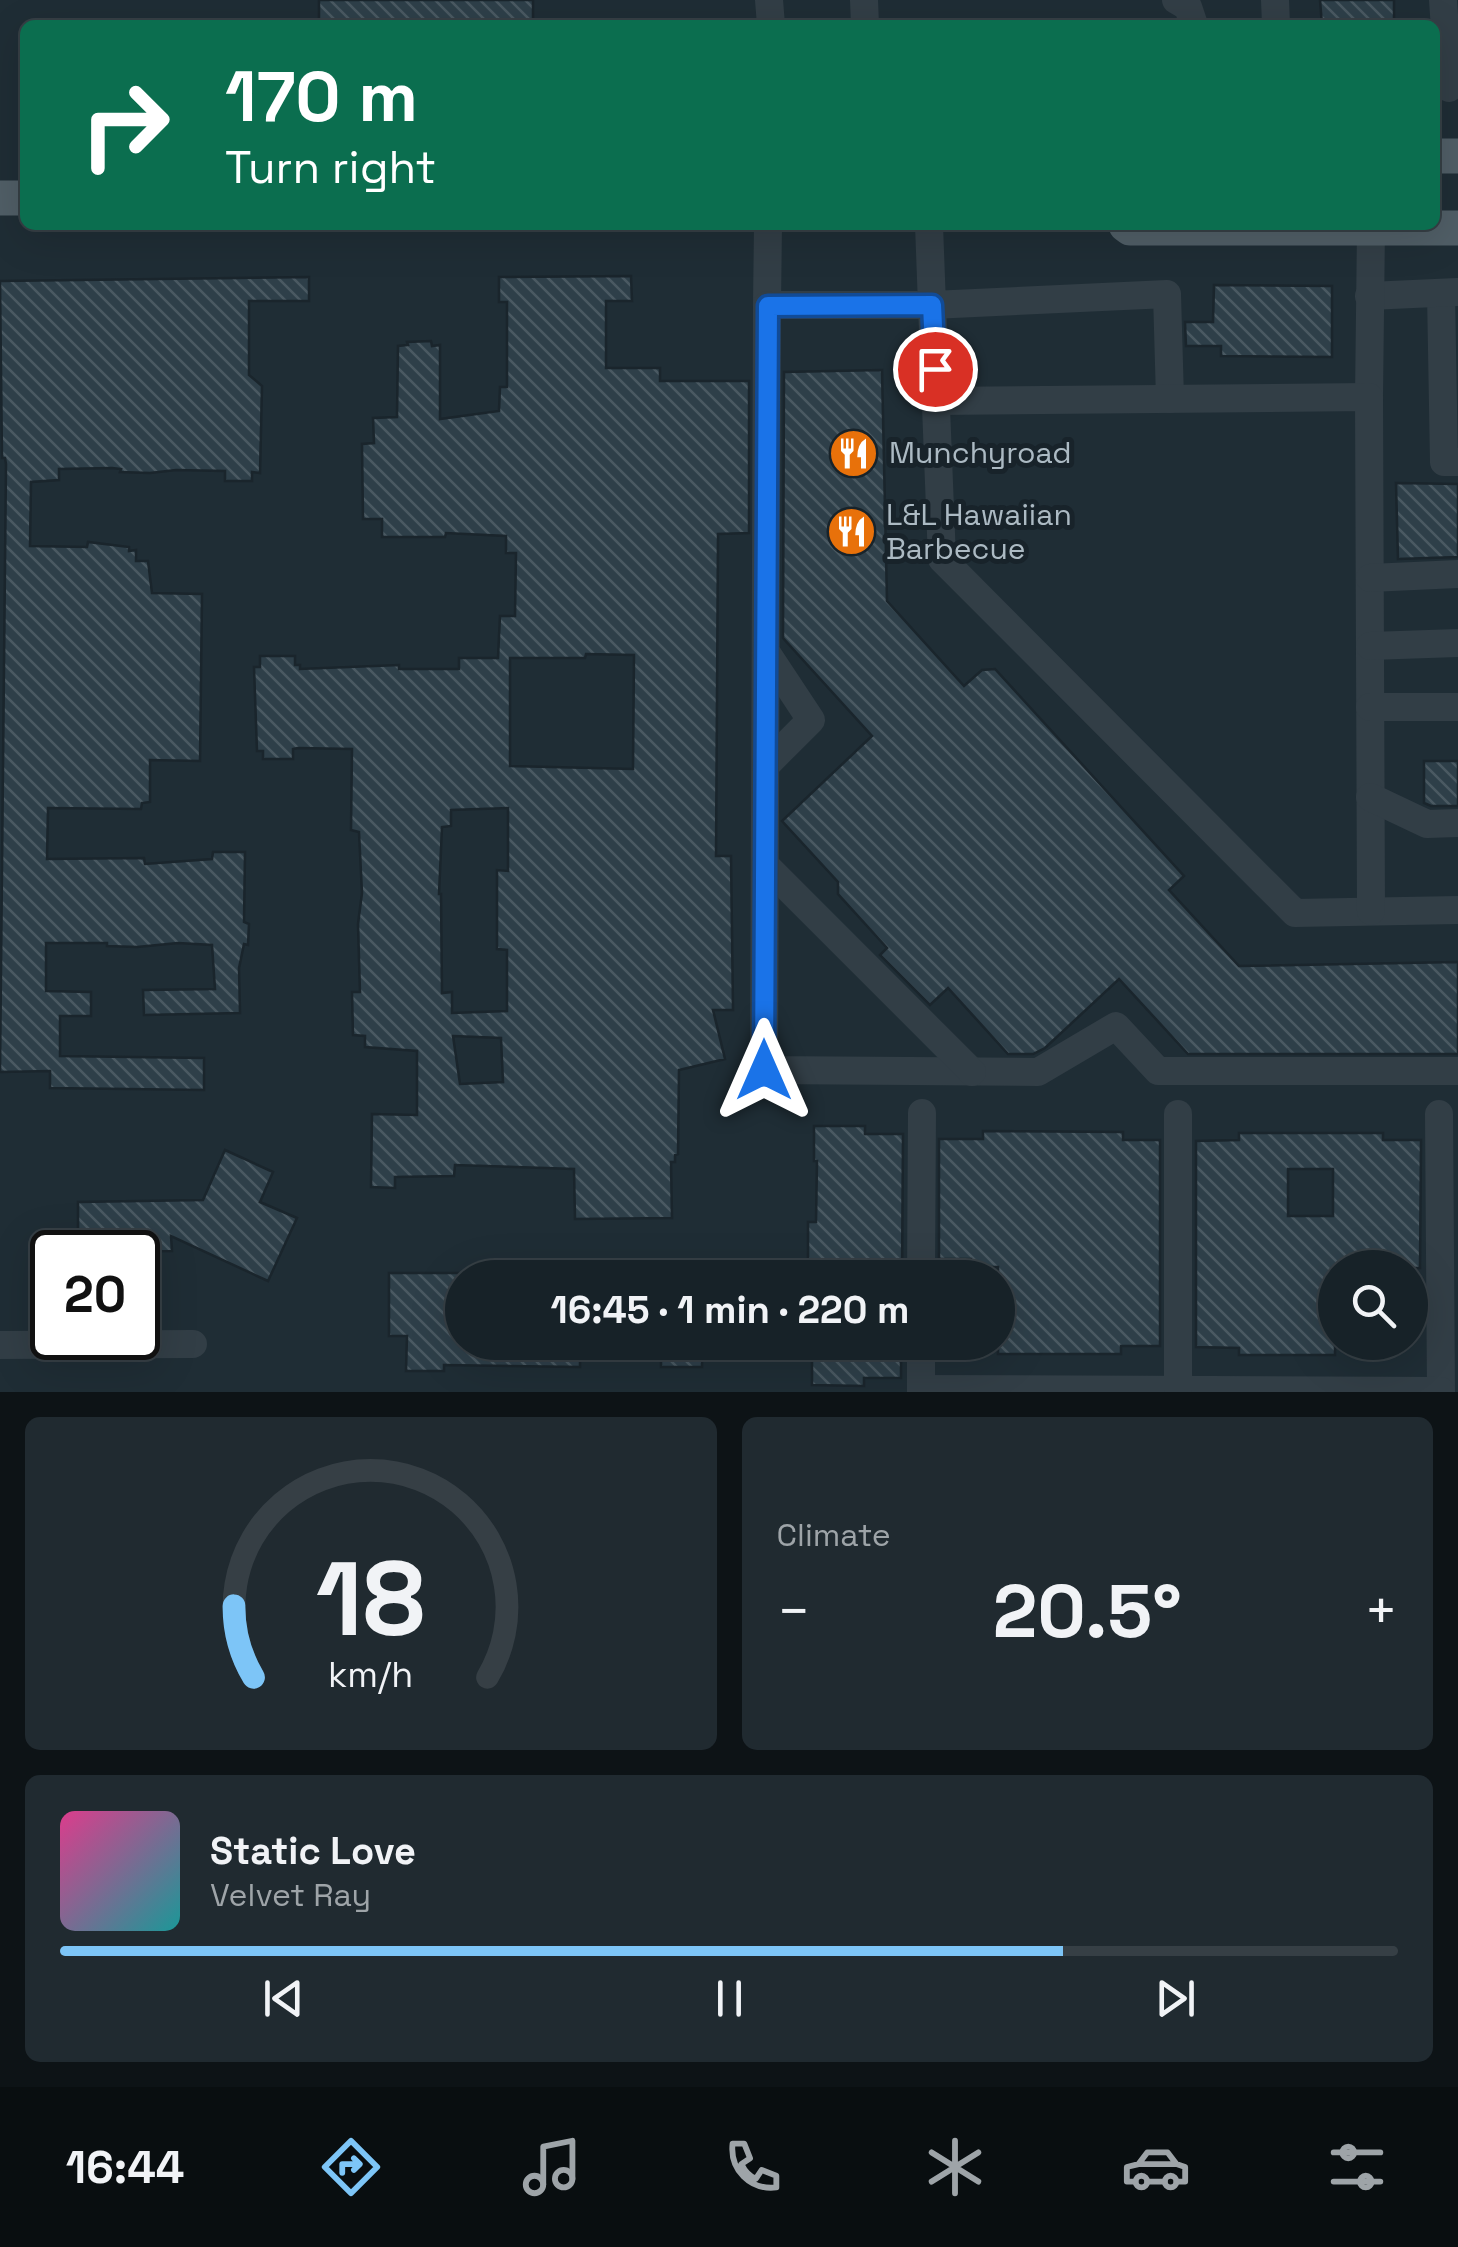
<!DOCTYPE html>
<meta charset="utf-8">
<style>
:root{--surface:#172228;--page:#202a30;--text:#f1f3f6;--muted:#9ea4a8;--line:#363f45;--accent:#7dc5f7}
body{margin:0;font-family:"Space Grotesk",sans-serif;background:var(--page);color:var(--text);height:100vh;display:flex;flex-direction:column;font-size:38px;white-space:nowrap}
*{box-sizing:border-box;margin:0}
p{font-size:32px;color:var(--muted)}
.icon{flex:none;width:55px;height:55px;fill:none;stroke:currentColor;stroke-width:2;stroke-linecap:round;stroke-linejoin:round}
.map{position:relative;height:1392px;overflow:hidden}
.sheet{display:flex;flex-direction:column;gap:25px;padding:25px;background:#0d1316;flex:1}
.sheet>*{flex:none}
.guide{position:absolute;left:20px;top:20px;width:1420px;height:210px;border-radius:15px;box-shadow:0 10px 40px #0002,0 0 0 2px var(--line);background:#0b6e4f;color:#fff;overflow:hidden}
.controls{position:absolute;left:1318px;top:1250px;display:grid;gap:20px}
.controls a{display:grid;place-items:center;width:110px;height:110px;border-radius:50%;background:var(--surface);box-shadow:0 10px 40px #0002,0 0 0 2px var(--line);font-size:50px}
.speed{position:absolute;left:30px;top:1230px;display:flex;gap:20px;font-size:50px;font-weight:700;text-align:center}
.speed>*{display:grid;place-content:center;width:130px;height:130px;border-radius:50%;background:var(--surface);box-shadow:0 10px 40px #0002,0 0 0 2px var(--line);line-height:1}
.speed .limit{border:5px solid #111;border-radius:15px;background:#fff;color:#111}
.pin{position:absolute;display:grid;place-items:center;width:85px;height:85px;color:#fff;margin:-42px;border:5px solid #fff;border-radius:50%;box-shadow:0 2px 10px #0007}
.me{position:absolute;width:110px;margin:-55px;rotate:0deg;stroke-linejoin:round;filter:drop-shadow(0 0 8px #0008)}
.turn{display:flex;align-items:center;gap:35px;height:210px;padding:0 40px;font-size:45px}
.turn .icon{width:130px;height:130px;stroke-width:2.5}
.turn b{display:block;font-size:70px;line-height:85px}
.big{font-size:75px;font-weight:600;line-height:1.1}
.sheet .tile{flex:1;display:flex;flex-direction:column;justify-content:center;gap:15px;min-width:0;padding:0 35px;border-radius:15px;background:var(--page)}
.sheet .dial{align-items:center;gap:0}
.dial svg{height:260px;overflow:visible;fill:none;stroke:var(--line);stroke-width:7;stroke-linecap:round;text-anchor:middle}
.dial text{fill:var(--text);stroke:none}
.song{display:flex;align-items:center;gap:30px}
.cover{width:120px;height:120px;border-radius:15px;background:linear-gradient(135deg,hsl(330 70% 55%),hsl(180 70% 35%))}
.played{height:10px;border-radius:5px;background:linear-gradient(90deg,var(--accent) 75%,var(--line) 75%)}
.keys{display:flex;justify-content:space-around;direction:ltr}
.heat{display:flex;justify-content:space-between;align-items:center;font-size:55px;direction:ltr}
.sheet .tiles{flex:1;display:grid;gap:25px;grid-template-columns:1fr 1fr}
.tile:last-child{grid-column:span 2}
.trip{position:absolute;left:445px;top:1260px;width:570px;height:100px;border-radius:50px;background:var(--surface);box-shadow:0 10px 40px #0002,0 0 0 2px var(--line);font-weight:600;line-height:100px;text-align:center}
.dock{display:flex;height:160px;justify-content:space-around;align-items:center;background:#090e10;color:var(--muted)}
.dock .icon{width:70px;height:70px}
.dock .current{color:var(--accent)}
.dock b{font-size:45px;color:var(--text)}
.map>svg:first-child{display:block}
.building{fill:url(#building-back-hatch);stroke:#1a252c;stroke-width:2.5;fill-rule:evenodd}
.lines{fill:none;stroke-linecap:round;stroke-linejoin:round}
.minor{stroke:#323e46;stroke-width:28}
.major{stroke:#505e66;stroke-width:35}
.route-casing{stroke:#114b97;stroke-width:25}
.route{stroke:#1a73e8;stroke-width:18}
.labels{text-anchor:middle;stroke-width:10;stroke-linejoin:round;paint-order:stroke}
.poi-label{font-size:30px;fill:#acbac3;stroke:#18232a;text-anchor:start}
</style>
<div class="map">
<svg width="1458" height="1392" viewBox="0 0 1458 1392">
<defs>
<pattern id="building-back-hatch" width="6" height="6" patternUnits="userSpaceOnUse" patternTransform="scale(2.5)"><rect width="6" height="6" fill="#2e3f49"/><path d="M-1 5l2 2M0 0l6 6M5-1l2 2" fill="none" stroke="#4a5962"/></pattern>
</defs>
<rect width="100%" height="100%" fill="#1f2d35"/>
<!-- building -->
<g class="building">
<path d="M319,0H533V23L319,25Z"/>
<path d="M1320,0H1394V25H1322Z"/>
<path d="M631,276L632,301H606V368H660V381H749V533L718,534L716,856H731L733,1010H713L725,1059L679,1070L678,1154L675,1155V1162H671L672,1218L575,1219L574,1169L455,1165L454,1176L395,1177V1188L371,1187L372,1114L417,1115V1051L365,1047V1036L353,1035L352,992H360L358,924L362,893L359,832L351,830L352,749L298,748L293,749V759H263V751H257L254,667H260V656H295V665H300V669L399,665V669H459V658H498L500,616H515L516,553H506V536L446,533L445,537H382V519H363L362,444L374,443L373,418L397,417L398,346L408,345L407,342L431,341L432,346L440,345V419L499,411L500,387H507V302H499V277ZM586,654L634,655L633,769L510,766V658H585ZM508,808V871L497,870V949L507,950V1011L452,1013V992L442,993L441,894H439L442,827L451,826V810ZM453,1036L501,1038L503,1082L460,1084Z"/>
<path d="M309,277V301H249V375L262,386L260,473L252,472V481H225V471L176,470L150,473L120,472L121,469L112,468L59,469V480L31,482L30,546L87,547L88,542L129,547V551L136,550V561H148L152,593L202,594L200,761L150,760V802L142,803L141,809L48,808L47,859L144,858L145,864L212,859L213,852H245L244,922L249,924L248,945L244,944L239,968L240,1013L144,1015L143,990L215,989L212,945L178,943L137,947L107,946V943H46V991L91,992V1016H60V1056L204,1058V1090L50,1088V1071L0,1072L6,464L5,458H2L0,281Z"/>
<path d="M1214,285L1332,286V357L1221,356V346H1186L1185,322H1213Z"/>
<path d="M882,370L887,601L964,686L982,670L995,669L1184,876L1169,890L1239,966L1458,962V1054H1188L1119,979L1045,1048L1033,1054H1008L948,988L930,1005L880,955L887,948L838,894V882L782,821L872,736L783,638L784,372Z"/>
<path d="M1396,483L1458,484V557L1398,559Z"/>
<path d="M1424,761H1458V806H1431L1424,803Z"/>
<path d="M814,1126H865V1134H903L902,1278H808V1222H816L817,1161H814Z"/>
<path d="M983,1131L1123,1132V1140H1160V1346H1121V1354H998V1267H971V1259H939V1139H983Z"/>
<path d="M1239,1133H1383V1140H1421L1420,1268H1335V1355H1239V1348L1196,1347V1141L1239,1140ZM1288,1169H1333V1216H1288Z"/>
<path d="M225,1150L273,1172L260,1202L297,1218L268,1281L171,1236L172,1251L78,1252V1202L203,1200Z"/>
<path d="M389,1273H462V1342H580V1367L444,1365V1371H406L407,1336H389Z"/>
<rect x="661" y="1342" width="41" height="25"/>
<path d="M815,1342H901V1378H864V1386L812,1385V1347Z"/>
</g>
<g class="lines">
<!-- minor -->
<g class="minor">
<path d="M769,0L771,25"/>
<path d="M864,0L865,25"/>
<path d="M1176,0L1188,7L1194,25"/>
<path d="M1275,0L1276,25"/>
<path d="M1443,0L1449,88"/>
<path d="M768,225L767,305H932L942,559L1266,884L1295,913L1458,910"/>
<path d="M929,225L932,305L1167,294L1170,399"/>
<path d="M1441,293L1444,462H1458"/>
<path d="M1369,296L1457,292"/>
<path d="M767,305L764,1070L1038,1072L1116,1026L1158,1071H1458"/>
<path d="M1369,397L1371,228"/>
<path d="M936,401L1369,397L1371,911"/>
<path d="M1370,578L1458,574"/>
<path d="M1370,646L1458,643"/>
<path d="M766,652L811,720L766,765"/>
<path d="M1370,707H1458"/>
<path d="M1370,797L1427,824L1458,823"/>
<path d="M765,865L972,1072"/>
<path d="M1439,1114L1441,1392"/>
<path d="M921,1278L922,1113"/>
<path d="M0,1345L193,1344"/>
<path d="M921,1389L1441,1391"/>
<path d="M1178,1390V1114"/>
<path d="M921,1392V1342"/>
</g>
<!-- major -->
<g class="major">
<path d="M1435,156H1458"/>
<path d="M0,198H25"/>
<path d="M1126,225L1130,228H1458"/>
</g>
</g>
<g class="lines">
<defs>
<path id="route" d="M764,1070L768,306L932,305L935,369"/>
</defs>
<!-- route casing -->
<use href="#route" class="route-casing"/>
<!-- route -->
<use href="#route" class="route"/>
</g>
<!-- icons -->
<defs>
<symbol id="restaurant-disc" viewBox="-11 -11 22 22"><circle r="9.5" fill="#e8710a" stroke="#18232a"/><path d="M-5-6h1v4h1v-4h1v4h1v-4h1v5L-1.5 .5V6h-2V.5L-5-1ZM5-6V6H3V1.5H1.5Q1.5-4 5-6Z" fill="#fff"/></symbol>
</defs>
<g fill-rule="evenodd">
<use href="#restaurant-disc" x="826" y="426" width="55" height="55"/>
<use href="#restaurant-disc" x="824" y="504" width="55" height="55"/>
</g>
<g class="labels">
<!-- poi labels -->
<g class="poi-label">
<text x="889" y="463">Munchyroad</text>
<text x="886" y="525">L&amp;L Hawaiian<tspan x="886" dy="34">Barbecue</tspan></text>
</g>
</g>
</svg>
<div class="controls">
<a><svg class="icon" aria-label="search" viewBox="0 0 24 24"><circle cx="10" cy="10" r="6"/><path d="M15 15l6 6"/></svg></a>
</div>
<div class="speed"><div class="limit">20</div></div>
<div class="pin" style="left:935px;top:369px;background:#d93025"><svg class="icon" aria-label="arrive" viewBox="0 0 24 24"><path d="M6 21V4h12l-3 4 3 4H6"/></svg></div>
<svg class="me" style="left:764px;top:1070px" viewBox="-20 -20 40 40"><path d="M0-17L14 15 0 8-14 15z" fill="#1a73e8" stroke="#fff" stroke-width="4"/></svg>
<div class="trip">16:45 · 1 min · 220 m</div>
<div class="guide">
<div class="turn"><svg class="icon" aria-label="right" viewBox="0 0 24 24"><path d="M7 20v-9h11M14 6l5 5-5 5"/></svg><div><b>170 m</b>Turn right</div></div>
</div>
</div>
<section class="sheet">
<div class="tiles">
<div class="tile dial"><svg viewBox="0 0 100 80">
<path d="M14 69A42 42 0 1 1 86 69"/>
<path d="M14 69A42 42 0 0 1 8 47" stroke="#7dc5f7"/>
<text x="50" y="56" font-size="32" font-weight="700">18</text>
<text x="50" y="72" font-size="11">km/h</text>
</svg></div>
<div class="tile"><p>Climate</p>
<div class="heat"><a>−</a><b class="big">20.5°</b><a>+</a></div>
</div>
<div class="tile">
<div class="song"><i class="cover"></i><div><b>Static Love</b><p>Velvet Ray</p></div></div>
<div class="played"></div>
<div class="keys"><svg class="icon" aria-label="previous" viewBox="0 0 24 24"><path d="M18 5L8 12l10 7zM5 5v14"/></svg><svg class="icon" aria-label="pause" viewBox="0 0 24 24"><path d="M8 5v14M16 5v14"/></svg><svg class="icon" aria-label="next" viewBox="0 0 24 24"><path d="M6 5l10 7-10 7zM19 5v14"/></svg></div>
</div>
</div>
</section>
<nav class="dock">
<b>16:44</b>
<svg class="icon current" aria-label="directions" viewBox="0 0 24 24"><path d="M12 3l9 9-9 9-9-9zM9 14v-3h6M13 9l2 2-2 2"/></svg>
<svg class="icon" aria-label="music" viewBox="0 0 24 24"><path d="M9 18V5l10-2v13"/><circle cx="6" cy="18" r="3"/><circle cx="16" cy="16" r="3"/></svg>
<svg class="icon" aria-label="phone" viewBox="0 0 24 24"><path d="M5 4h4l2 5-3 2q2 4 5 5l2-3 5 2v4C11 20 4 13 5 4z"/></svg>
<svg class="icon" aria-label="climate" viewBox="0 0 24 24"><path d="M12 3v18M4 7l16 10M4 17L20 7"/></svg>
<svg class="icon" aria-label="car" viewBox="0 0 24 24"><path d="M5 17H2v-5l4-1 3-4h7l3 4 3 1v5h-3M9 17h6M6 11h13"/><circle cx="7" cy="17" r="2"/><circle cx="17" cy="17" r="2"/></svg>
<svg class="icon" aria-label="filters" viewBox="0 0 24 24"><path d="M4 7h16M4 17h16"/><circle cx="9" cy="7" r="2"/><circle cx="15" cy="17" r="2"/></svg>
</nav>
